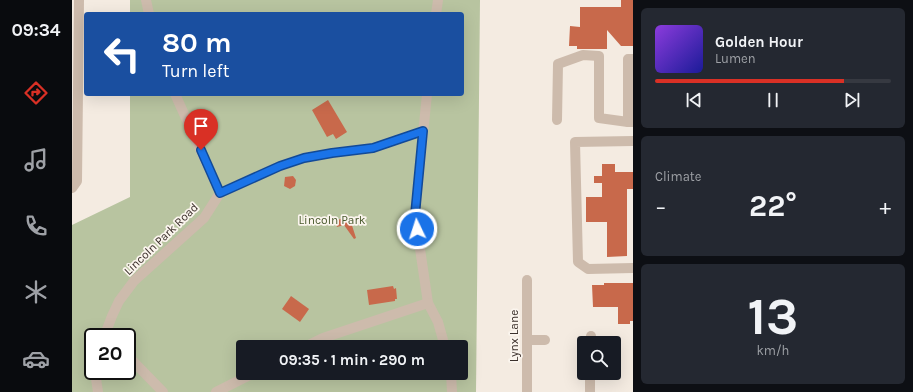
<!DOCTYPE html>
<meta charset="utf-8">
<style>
:root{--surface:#171b24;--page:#242831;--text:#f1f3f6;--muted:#9ea1a6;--line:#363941;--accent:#d93025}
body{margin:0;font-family:Karla,sans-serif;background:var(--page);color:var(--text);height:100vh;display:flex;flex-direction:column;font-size:15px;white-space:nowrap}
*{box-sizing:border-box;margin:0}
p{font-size:13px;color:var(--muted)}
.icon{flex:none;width:22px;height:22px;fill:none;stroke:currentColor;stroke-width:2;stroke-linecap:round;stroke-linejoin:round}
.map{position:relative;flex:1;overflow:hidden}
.drawer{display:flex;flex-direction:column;gap:8px;padding:8px;background:#0d0f14;width:280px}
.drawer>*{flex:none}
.top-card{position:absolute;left:12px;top:12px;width:380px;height:84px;border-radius:4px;box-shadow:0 4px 16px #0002;background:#1a4fa0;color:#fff;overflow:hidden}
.controls{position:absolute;left:505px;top:336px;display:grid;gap:8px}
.controls a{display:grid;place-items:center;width:44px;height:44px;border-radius:4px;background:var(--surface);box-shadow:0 4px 16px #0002;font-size:20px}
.speed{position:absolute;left:12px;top:328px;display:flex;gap:8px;font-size:20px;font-weight:700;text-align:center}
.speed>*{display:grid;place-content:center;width:52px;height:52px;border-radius:50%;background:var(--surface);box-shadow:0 4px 16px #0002;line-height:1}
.speed .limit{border:2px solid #111;border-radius:6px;background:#fff;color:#111}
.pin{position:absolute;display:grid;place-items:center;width:34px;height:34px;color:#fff;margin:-41px -17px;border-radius:50% 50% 50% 0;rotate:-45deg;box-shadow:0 0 4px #0007}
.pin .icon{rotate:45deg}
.me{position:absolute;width:44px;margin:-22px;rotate:356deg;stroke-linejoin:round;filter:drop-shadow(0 0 3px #0008)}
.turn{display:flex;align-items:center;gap:14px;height:84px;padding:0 12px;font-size:18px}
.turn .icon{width:52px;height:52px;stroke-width:2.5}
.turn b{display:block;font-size:28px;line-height:34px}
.big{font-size:30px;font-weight:700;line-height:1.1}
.drawer .card{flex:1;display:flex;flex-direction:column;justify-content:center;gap:6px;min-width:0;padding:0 14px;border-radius:6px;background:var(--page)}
.drawer .dial{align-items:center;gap:0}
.dial b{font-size:52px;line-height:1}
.song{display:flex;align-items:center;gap:12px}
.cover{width:48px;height:48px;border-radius:6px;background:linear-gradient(135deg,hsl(270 70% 55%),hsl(240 70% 35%))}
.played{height:4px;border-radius:2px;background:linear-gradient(90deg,var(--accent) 80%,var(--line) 80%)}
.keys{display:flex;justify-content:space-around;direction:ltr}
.heat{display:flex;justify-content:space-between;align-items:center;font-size:22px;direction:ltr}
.trip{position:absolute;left:164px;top:340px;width:232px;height:40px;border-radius:4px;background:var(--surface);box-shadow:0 4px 16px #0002;font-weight:700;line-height:40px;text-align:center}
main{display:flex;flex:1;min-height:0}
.dock{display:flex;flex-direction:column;width:72px;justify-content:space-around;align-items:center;background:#090b0e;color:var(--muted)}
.dock .icon{width:28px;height:28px}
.dock .current{color:var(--accent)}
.dock b{font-size:18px;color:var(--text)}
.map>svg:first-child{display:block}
.green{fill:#b8c4a0;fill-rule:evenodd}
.building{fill:#c8694b}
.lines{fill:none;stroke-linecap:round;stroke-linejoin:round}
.minor{stroke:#cdbbac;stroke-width:10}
.route-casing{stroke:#114b97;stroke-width:10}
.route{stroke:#1a73e8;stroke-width:7}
.labels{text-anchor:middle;stroke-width:3.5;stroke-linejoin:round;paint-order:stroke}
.park-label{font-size:12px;fill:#4a5a2e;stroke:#fbf5ee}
.street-label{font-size:12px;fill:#3b302b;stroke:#fbf5ee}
</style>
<main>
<nav class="dock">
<b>09:34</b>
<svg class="icon current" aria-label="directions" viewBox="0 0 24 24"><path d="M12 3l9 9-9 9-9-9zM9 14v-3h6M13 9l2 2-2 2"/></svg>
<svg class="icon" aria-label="music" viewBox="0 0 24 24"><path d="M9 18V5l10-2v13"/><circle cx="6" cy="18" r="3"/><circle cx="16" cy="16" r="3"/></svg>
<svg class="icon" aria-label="phone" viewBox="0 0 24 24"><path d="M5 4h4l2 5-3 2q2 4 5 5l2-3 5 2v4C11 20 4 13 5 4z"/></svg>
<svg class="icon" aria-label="climate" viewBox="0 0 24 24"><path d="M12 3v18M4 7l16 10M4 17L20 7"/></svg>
<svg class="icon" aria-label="car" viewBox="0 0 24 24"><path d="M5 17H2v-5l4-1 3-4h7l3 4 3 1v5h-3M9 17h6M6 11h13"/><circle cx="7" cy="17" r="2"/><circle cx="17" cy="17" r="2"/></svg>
</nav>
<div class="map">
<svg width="561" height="392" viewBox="0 0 561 392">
<rect width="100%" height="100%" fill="#f4ebe1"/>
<!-- green -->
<path class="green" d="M58,0H408L404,392H0V225L58,197V94H390V14H58ZM21,337H55V371H21ZM171,347H389V373H171Z"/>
<!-- building -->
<g class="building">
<path d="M549,0H561V46H549L535,30V49H505V46H497L498,26L508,27V7H549Z"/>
<path d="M256,100L275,132L264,139L261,134L255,137L240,110Z"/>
<path d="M530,164H543V172H561V189H555V256L535,257V222H514V197H530V183H522V176H530Z"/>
<path d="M221,176L224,180L223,186L218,189L212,186L213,177Z"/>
<path d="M277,216L284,238L282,239L272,225L265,227L263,221Z"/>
<path d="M532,283H561V321H558V324H546V307H521L520,285H532Z"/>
<path d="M321,286L322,289L324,288L325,299H323V301L297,305L295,290Z"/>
<path d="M219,296L237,309L228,322L210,309Z"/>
</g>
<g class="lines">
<!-- minor -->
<g class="minor">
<path d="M74,0L77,14"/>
<path d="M364,14L366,0"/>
<path d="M561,59H556V122H561"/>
<path d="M355,94L343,215L356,303L366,322L373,347"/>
<path d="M485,120L486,64L511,55L527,56V118L556,122"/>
<path d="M561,141L503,142L506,262L516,269L561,268"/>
<path d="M0,188L5,181L7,0"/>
<path d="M148,193L208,166L232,158L260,153L301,148L351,131"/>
<path d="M455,280V392"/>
<path d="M32,337L40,316L47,301L62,281L132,218L148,193L103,94"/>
<path d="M455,340H473"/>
<path d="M519,343V336"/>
<path d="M233,347L251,338L356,303"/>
<path d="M55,355L91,392"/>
<path d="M24,371V379L26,392"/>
<path d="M379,373L380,392"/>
<path d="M144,392L182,373"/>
<path d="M518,392V373"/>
</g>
</g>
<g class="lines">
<defs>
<path id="route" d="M129,150L148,193L208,166L232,158L260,153L301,148L351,131L343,215L345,229"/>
</defs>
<!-- route casing -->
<use href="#route" class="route-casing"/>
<!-- route -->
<use href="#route" class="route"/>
</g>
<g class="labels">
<!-- park labels -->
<g class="park-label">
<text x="260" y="224">Lincoln Park</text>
</g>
<!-- street labels -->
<g class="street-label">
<text transform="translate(89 239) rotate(-44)" y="4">Lincoln Park Road</text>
<text transform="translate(442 336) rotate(-90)" y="4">Lynx Lane</text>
</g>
</g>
</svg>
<div class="controls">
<a><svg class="icon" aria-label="search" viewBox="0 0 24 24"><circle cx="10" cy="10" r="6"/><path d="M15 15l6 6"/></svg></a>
</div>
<div class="speed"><div class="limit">20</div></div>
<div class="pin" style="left:129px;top:150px;background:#d93025"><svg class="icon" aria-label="arrive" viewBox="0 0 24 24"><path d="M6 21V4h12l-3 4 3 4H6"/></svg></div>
<svg class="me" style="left:345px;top:229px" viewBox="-20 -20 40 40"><circle r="17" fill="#1a73e8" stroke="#fff" stroke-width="3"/><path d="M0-11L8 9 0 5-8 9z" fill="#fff"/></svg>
<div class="trip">09:35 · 1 min · 290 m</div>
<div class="top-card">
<div class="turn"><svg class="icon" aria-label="left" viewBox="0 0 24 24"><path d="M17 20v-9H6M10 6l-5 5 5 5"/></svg><div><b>80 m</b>Turn left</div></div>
</div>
</div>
<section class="drawer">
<div class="card">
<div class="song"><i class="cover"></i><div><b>Golden Hour</b><p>Lumen</p></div></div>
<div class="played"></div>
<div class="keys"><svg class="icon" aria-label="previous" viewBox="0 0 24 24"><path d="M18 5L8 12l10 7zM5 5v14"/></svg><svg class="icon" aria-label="pause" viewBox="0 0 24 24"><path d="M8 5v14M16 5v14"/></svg><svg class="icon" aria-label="next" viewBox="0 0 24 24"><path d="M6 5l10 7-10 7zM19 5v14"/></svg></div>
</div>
<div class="card"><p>Climate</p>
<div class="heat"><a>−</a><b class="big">22°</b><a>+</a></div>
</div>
<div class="card dial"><b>13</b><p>km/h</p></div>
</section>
</main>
